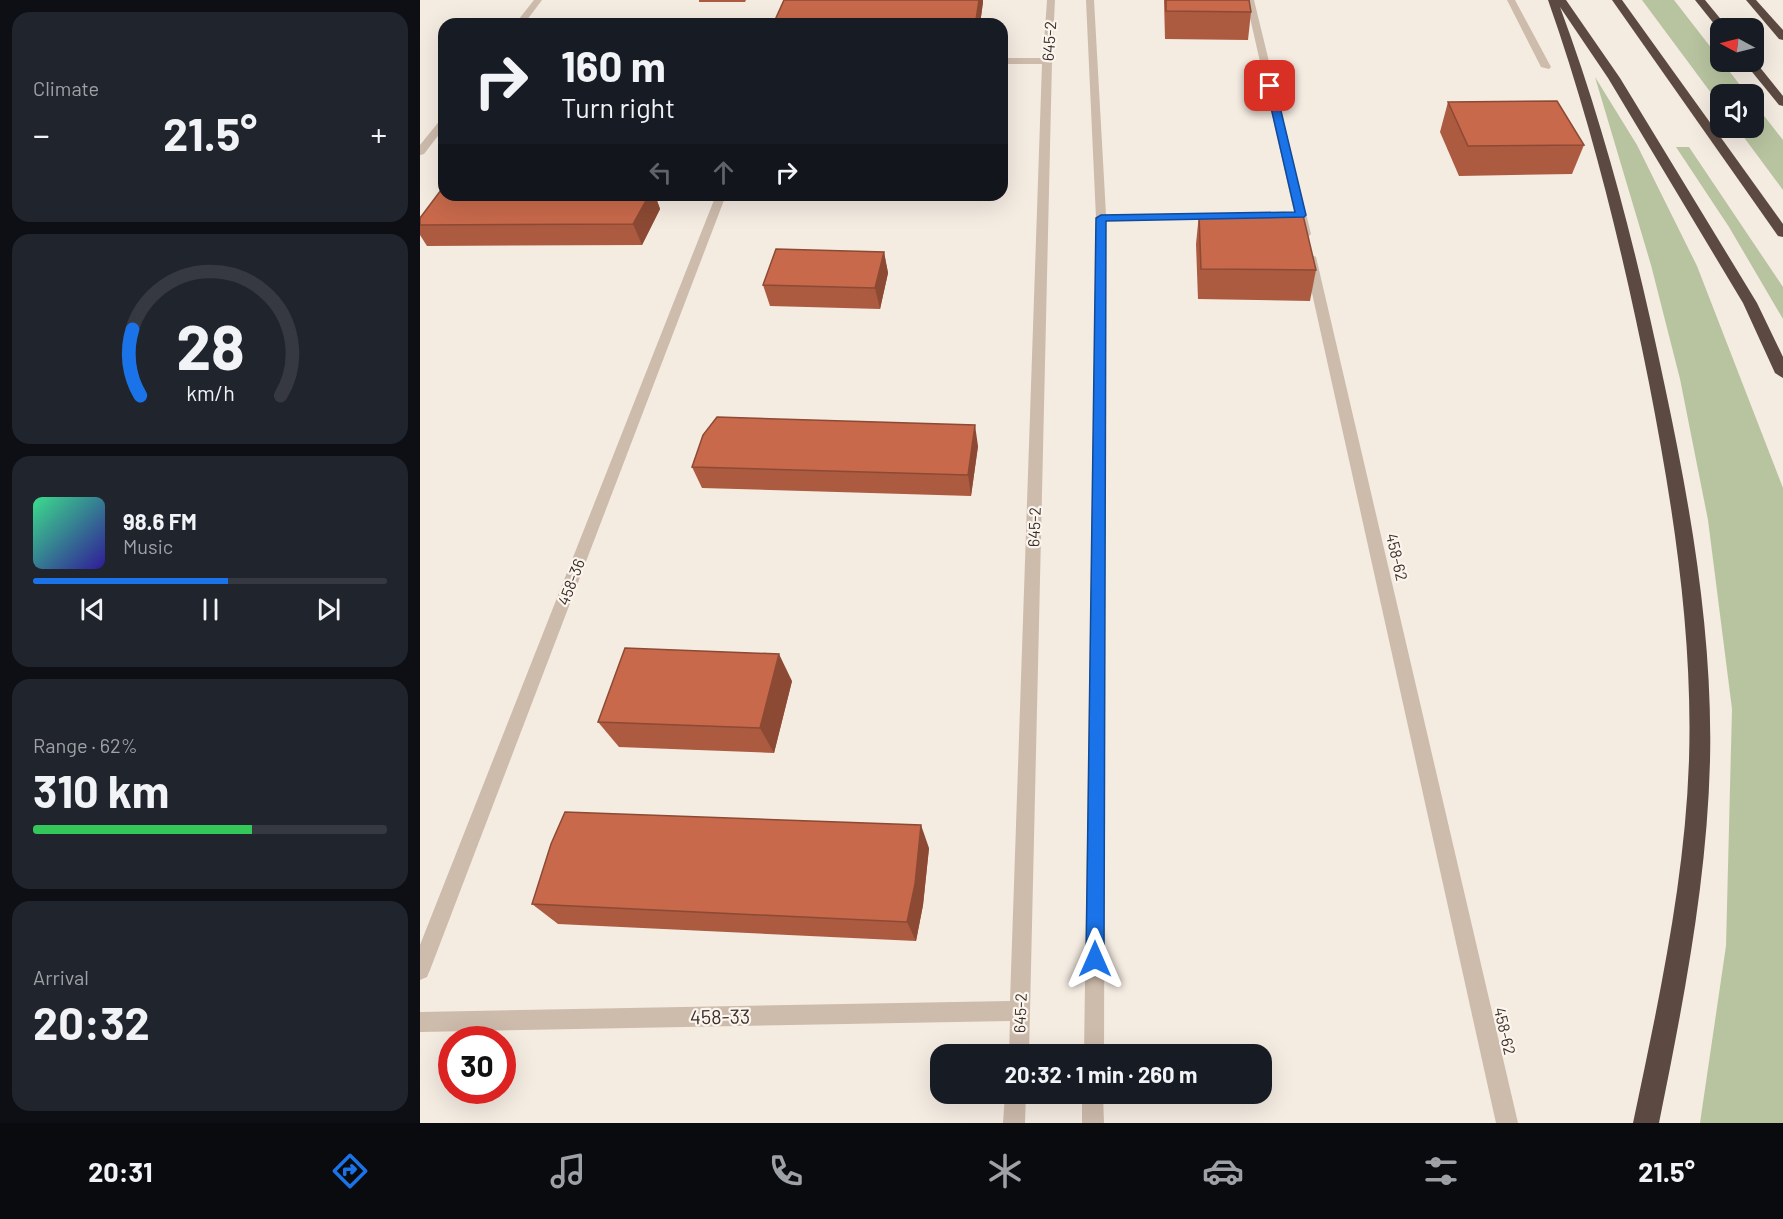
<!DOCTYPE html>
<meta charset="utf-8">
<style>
:root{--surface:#171b24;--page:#20242c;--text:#f1f3f6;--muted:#9ea1a6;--line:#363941;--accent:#1a73e8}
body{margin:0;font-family:Barlow,sans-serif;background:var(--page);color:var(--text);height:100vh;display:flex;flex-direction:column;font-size:22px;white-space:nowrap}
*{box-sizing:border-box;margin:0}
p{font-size:20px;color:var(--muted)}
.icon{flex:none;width:33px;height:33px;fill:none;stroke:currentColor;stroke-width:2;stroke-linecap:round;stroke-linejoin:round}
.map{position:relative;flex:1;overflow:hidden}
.drawer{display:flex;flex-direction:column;gap:12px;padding:12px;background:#0d0f14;width:420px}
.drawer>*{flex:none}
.banner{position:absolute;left:18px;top:18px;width:570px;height:183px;border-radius:18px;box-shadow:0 6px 24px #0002;background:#171b24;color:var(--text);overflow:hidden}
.needle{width:39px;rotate:277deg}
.controls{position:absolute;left:1290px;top:18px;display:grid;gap:12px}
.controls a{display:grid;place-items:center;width:54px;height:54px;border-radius:12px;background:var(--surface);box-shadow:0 6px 24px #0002;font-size:30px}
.speed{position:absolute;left:18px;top:1026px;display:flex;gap:12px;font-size:30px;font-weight:700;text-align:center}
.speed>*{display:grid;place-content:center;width:78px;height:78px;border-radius:50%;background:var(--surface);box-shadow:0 6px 24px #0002;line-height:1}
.speed .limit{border:9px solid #d22;background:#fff;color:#111}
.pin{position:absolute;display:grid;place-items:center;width:51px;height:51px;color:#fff;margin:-26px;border-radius:12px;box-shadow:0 3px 9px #0006}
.me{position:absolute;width:66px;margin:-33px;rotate:0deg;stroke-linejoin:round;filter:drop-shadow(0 0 4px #0008)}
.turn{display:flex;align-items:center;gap:21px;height:126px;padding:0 24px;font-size:27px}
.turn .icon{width:78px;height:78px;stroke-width:2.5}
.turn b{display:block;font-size:42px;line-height:51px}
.lanes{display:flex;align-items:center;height:57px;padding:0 24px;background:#0003;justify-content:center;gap:30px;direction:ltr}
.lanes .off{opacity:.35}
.big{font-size:45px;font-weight:700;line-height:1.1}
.drawer .widget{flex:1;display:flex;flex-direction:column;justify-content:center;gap:9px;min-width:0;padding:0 21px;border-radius:18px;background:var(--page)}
.drawer .dial{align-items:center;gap:0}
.dial svg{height:156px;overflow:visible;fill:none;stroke:var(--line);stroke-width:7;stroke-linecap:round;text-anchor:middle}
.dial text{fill:var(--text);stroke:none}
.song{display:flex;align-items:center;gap:18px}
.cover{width:72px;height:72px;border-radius:9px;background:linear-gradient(135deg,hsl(150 70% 55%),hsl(250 70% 35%))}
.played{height:6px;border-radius:3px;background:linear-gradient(90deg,var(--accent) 55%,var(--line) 55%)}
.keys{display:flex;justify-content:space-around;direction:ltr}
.heat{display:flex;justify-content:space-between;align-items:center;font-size:33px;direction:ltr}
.charge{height:9px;border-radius:4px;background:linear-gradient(90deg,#34c759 62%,var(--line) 0)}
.trip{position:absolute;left:510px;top:1044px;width:342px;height:60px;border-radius:18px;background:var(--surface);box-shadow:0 6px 24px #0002;font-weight:700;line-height:60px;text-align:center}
.tab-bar{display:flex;height:96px;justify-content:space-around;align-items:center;background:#090b0e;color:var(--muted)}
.tab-bar .icon{width:42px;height:42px}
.tab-bar .selected{color:var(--accent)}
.tab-bar b{font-size:27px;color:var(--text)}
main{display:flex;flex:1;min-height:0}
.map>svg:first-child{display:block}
.green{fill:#b8c4a0}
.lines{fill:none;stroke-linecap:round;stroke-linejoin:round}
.minor{fill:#cdbbac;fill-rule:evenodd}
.motorway{fill:#5c4a42;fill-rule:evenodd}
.wall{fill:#ac5a40}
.shaded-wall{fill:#8c4a34}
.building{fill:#c8694b;stroke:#8c4a34;stroke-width:1.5}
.route{fill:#1a73e8;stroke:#114b97;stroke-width:1.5}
.labels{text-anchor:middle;stroke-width:4.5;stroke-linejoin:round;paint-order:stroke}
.street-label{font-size:16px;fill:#3b302b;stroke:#fbf5ee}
.near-street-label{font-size:20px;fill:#3b302b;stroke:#fbf5ee}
</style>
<main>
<section class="drawer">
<div class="widget"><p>Climate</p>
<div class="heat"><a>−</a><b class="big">21.5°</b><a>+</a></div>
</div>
<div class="widget dial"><svg viewBox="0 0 100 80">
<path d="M14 69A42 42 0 1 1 86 69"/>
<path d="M14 69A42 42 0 0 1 10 35" stroke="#1a73e8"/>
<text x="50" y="56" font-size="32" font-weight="700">28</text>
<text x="50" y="72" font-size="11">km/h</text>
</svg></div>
<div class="widget">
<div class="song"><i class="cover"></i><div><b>98.6 FM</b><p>Music</p></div></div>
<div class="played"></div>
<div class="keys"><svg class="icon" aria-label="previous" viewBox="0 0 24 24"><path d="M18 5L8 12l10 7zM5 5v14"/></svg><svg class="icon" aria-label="pause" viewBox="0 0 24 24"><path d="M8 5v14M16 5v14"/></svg><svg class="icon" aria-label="next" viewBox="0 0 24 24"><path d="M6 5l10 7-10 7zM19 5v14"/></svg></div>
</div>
<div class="widget"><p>Range · 62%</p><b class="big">310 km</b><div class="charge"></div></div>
<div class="widget"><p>Arrival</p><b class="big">20:32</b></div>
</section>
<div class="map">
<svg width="1363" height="1123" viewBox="0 0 1363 1123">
<rect width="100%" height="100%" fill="#f4ebe1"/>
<!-- green -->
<g class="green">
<path d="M1222,0H1254L1327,94H1300V105Z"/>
<path d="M1175,77L1217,145L1277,266L1363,488V1123H1280L1306,946L1312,709L1288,520L1260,379L1231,265Z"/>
<path d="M1334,103L1363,140V190L1317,128H1334Z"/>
<path d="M1256,147H1269L1363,287V319L1309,227Z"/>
</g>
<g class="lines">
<!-- minor -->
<g class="minor">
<path d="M114,0H122L104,24H95Z"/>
<path d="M627,0H635L632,61L609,1054H589L590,1021L0,1032V1012L590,1001L622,64H582V58H623Z"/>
<path d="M666,0H674L686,215L798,213L803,216L798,219L686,221L684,1054H664L676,218Z"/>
<path d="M826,0H834L891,234L889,236L885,237L879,234Z"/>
<path d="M1087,0H1095L1131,67L1129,69L1121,67Z"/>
<path d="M24,118V128L4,154L0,155V145L21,119Z"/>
<path d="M296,195H306L10,970L7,977L0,980V945Z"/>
<path d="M890,254L896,257L1098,1123H1076L884,257Z"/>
<path d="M585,1094H606L605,1123H583Z"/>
<path d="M662,1094H683L684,1123H662Z"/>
</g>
<!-- motorway -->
<g class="motorway">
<path d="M1128,0H1146L1200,78L1337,303L1363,357V378L1355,373L1323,303L1188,78L1140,7C1186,131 1218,258 1245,387C1271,509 1293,636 1290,761C1287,882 1263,1004 1239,1123H1213C1238,1004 1265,882 1269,760C1273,634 1253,506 1229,383C1203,253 1172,125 1128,0Z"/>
<path d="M1192,0H1202L1363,224V237L1358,236Z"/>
<path d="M1275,0H1285L1308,28L1299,30Z"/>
<path d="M1326,0H1336L1363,30V40L1359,39Z"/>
<path d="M1334,60L1363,96V106L1359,105L1324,62Z"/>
</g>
</g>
<!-- wall -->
<g class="wall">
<path d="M279,0H326L325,2H279Z"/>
<path d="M744,0H829L831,12L828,40L745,39Z"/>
<path d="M563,2L560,24H356L355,20Z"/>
<path d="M1028,102L1164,145L1152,174L1039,176L1020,132Z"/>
<path d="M24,195H235L240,209L222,245L7,246L0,235V218Z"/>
<path d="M779,214L896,270L890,301L778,299L776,244Z"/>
<path d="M464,252L468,273L460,309L350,306L343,285Z"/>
<path d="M558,446L551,496L282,488L272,467Z"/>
<path d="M372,681L354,753L199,747L178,722Z"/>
<path d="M509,848L503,905L496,941L138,924L112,904Z"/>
</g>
<!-- shaded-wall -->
<g class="shaded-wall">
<path d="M559,0H563V2L560,24H556V20Z"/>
<path d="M229,195H235L240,209L222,245L213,224Z"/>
<path d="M464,252L468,273L460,309L455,288Z"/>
<path d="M555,425L558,446L551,496L548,475Z"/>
<path d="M359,654L372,681L354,753L340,728Z"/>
<path d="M501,825L509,848L503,905L496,941L487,922Z"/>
</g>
<!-- building -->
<g class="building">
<path d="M364,0H559L556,20H355Z"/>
<path d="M746,0H829L831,12L746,11Z"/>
<path d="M1137,101L1164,145L1048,146L1028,102Z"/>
<path d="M21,190H24V195H229L213,224L0,225V218Z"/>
<path d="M779,214L883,215L896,270L781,269Z"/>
<path d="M356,249L464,252L455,288L343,285Z"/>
<path d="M297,417L555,425L548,475L272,467L283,435Z"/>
<path d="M205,648L359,654L340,728L178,722Z"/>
<path d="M145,812L501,825L495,884L487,922L112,904L131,844Z"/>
</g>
<!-- route -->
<path class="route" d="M850,83L855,86L886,215L884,217L686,221L684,959L681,965L675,968L668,965L666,959L676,218L681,215L875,212L846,86Z"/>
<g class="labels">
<!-- street labels -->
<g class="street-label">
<text transform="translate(629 41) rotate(-86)" y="6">645-2</text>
<text transform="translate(614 527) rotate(-88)" y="6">645-2</text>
<text transform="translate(977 557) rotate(77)" y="6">458-62</text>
<text transform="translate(151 582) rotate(-69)" y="6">458-36</text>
<text transform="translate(600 1013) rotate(-88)" y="6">645-2</text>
<text transform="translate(1085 1031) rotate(77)" y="6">458-62</text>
</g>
<!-- near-street labels -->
<g class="near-street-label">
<text transform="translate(300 1017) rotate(-1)" y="7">458-33</text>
</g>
</g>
</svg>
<div class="controls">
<a><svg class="needle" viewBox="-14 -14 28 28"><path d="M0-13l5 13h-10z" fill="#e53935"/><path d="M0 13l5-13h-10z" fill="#9ea1a6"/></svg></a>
<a><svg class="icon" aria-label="sound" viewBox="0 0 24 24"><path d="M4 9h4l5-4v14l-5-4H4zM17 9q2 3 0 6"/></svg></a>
</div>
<div class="speed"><div class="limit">30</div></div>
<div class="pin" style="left:850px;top:86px;background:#d93025"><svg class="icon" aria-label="arrive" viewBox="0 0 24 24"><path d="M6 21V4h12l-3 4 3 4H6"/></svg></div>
<svg class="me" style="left:675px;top:959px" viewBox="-20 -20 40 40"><path d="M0-17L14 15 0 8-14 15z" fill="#1a73e8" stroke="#fff" stroke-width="4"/></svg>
<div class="trip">20:32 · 1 min · 260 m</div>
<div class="banner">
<div class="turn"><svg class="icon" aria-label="right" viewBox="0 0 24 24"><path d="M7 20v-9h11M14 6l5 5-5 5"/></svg><div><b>160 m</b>Turn right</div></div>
<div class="lanes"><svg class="icon off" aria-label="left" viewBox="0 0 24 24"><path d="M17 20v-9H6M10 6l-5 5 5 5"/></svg><svg class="icon off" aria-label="ahead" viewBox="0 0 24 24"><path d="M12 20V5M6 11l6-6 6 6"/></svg><svg class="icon" aria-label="right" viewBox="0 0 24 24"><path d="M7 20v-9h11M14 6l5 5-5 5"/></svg></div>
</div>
</div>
</main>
<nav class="tab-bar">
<b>20:31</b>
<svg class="icon selected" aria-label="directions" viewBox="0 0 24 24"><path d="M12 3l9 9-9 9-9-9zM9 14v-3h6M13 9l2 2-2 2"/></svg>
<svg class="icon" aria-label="music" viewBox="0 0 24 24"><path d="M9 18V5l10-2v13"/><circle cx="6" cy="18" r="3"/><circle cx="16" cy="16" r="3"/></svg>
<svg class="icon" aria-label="phone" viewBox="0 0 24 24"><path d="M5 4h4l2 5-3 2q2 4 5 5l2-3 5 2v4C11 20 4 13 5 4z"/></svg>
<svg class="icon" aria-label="climate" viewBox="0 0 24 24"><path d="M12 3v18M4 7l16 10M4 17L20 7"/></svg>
<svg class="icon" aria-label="car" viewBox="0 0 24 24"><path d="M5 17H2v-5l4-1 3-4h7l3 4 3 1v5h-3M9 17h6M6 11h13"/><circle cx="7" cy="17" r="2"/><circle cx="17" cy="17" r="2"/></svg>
<svg class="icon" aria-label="filters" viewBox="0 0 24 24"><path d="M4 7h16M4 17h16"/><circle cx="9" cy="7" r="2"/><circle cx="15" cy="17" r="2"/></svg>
<b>21.5°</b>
</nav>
